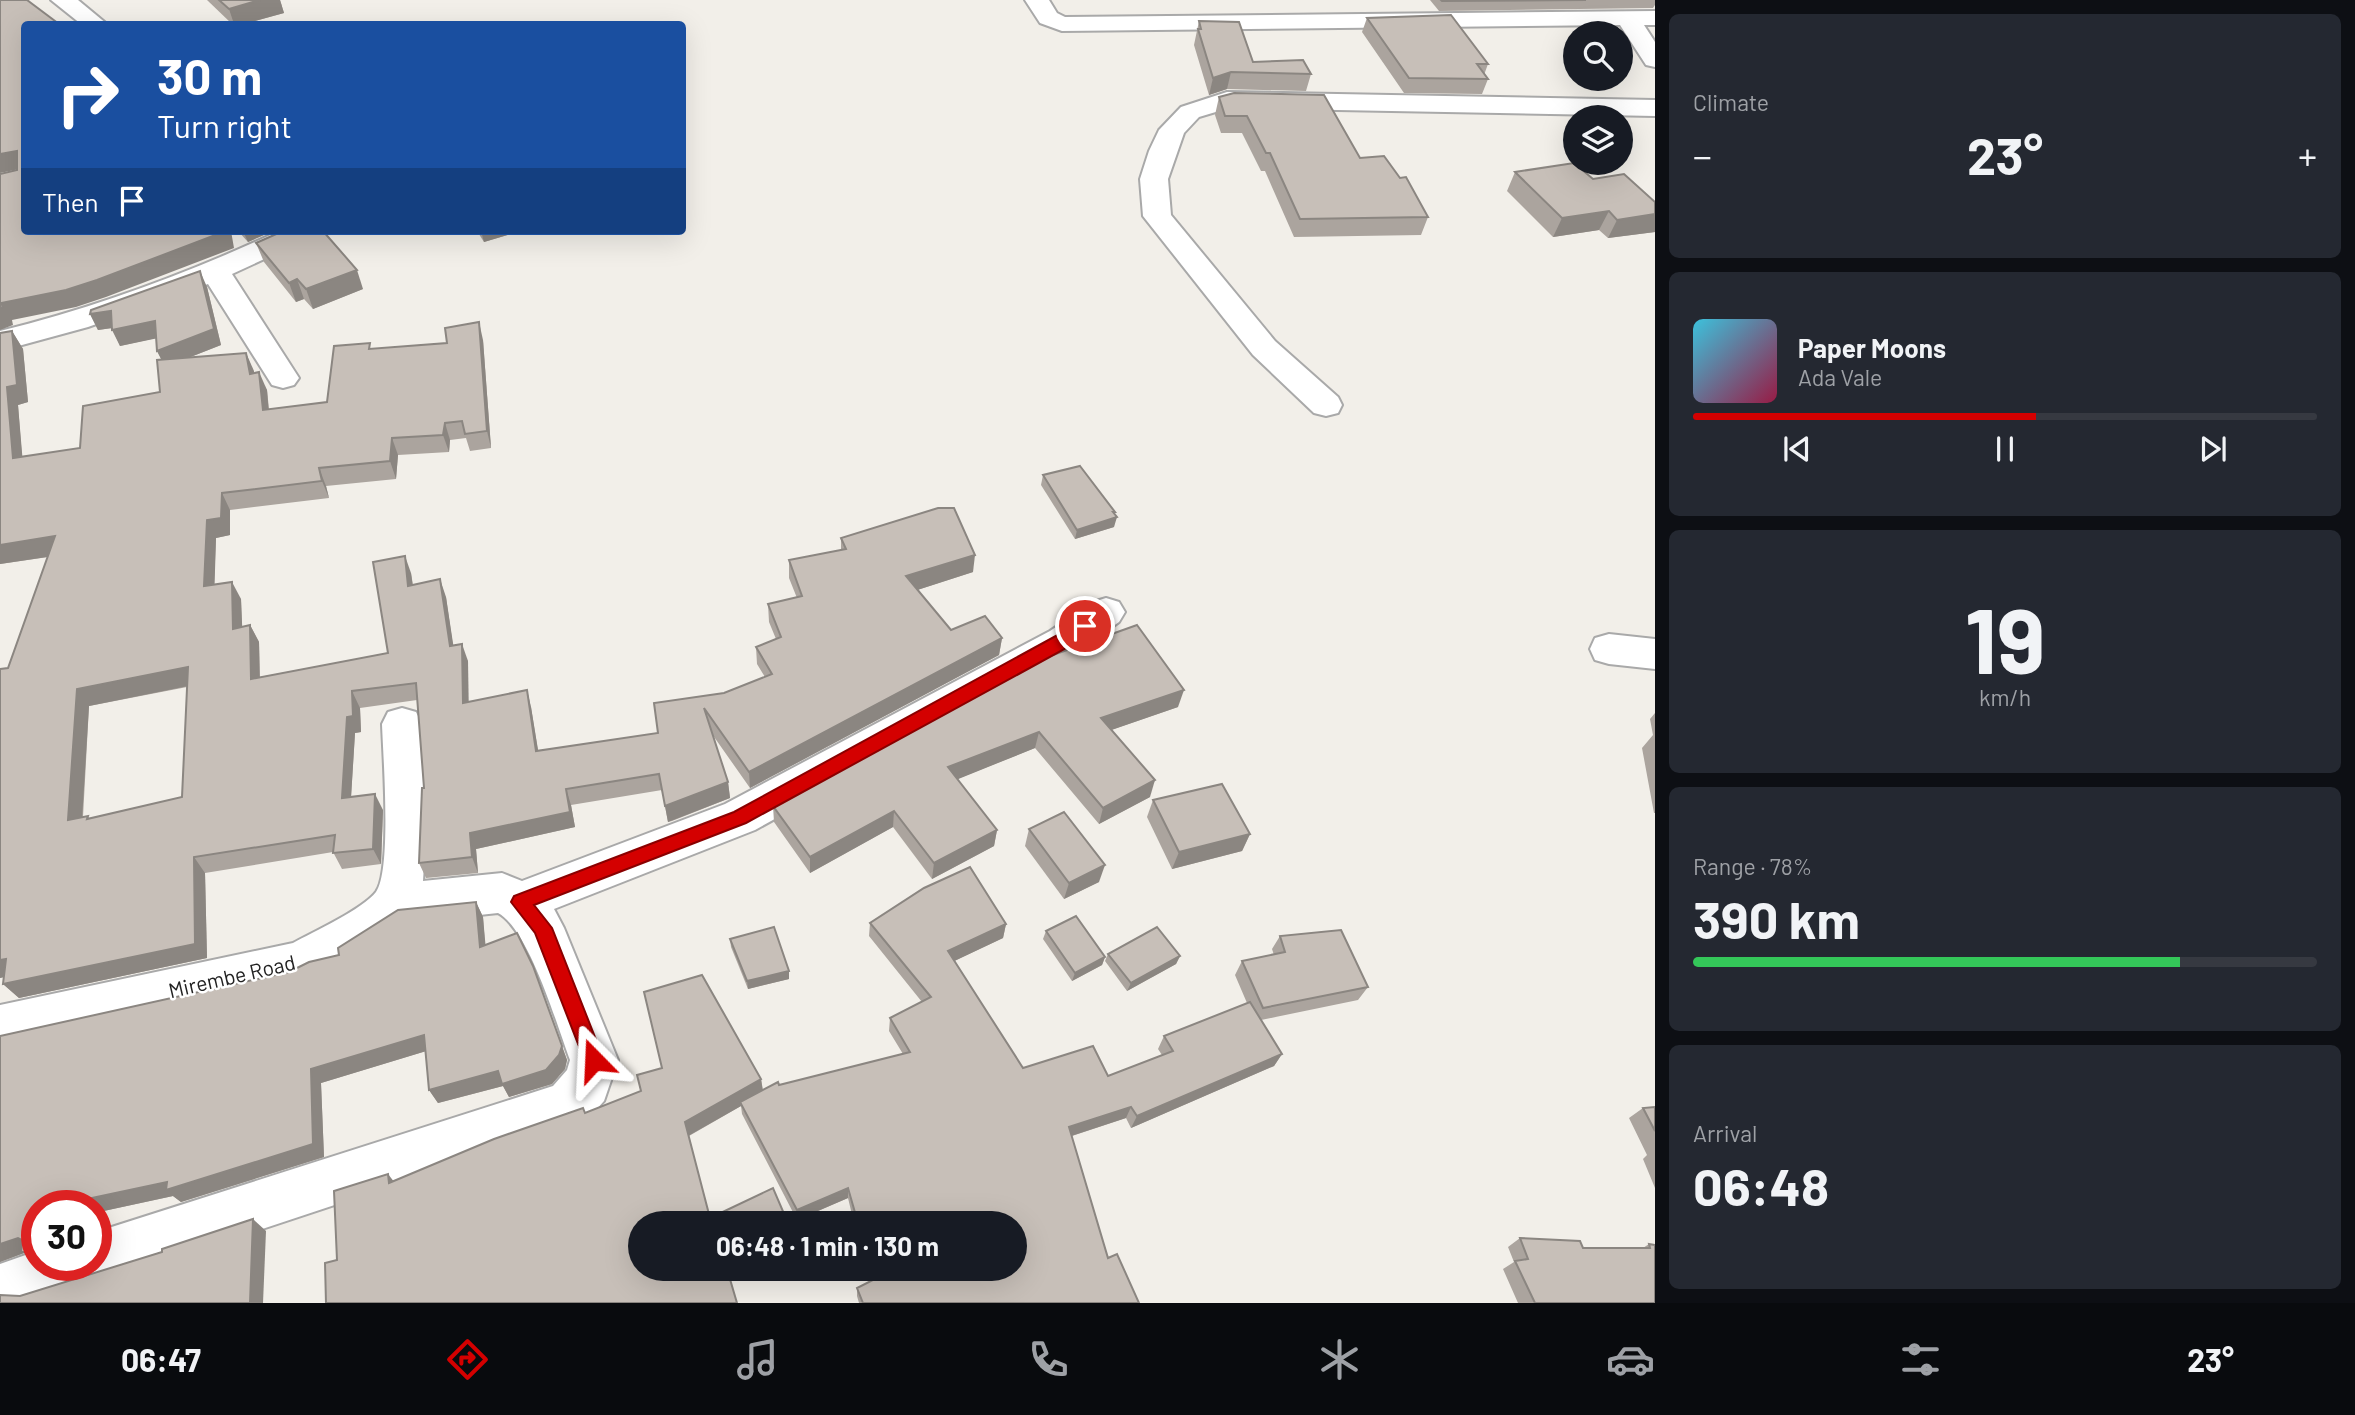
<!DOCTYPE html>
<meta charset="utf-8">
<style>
:root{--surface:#171b24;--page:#242831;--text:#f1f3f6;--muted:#9ea1a6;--line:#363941;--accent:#d40000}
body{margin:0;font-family:Barlow,sans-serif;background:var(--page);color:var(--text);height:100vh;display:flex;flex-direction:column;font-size:26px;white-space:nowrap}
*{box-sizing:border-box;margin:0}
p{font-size:23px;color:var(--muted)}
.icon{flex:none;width:38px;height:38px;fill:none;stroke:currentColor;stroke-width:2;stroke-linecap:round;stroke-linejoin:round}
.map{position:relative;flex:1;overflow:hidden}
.side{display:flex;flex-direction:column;gap:14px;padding:14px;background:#0d0f14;width:700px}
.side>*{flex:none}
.top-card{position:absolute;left:21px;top:21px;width:665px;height:214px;border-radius:7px;box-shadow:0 7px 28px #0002;background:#1a4fa0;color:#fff;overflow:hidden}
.controls{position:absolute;left:1563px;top:21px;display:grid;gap:14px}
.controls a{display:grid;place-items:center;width:70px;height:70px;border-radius:50%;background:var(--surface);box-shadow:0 7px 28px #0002;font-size:35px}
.speed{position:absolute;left:21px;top:1190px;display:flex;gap:14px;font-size:35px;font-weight:700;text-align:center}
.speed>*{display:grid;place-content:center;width:91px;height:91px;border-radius:50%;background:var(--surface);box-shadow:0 7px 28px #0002;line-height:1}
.speed .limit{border:10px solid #d22;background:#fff;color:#111}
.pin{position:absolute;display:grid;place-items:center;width:60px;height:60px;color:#fff;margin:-30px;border:4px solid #fff;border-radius:50%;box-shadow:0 2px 7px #0007}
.me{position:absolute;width:77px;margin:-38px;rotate:339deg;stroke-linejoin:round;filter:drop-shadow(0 0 5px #0008)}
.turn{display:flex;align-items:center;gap:24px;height:147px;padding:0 21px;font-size:32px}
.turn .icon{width:91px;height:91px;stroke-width:2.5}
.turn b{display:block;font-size:49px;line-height:60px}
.then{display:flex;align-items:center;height:66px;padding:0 21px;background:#0003;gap:14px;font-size:26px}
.big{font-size:52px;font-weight:700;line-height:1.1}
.side .widget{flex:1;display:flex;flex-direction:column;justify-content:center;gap:10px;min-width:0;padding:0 24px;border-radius:10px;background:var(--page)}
.side .dial{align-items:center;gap:0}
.dial b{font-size:91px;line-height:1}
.song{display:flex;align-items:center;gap:21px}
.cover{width:84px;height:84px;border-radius:10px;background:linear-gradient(135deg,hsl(190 70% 55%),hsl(340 70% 35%))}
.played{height:7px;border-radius:4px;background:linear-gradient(90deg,var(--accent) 55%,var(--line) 55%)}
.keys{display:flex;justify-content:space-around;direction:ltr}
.heat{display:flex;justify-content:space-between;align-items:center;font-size:38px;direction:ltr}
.charge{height:10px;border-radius:5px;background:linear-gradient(90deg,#34c759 78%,var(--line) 0)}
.trip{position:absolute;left:628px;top:1211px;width:399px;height:70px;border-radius:35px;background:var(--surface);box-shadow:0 7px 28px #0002;font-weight:700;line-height:70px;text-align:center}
.tabs{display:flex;height:112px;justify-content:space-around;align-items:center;background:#090b0e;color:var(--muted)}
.tabs .icon{width:49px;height:49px}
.tabs .current{color:var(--accent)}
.tabs b{font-size:32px;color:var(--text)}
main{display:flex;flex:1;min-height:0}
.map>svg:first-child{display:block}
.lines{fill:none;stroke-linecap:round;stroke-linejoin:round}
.street-casing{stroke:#a9a9a9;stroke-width:4}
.street{fill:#fff;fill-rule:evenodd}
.wall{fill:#aba49e;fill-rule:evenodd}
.shaded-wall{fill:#8b8681}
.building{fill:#c7bfb8;stroke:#8b8681;stroke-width:2;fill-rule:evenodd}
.route{fill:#d40000;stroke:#8a0000;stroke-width:2}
.labels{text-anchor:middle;stroke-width:5;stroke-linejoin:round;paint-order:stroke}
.street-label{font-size:21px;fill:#222;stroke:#fff}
</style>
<main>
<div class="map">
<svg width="1655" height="1303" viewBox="0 0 1655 1303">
<rect width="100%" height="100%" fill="#f2efe9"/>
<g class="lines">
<defs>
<g id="street">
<path d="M51,0H78L107,24H81Z"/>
<path d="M1025,0H1049L1057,13L1065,17L1655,11V25H1644L1655,42V67L1646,65L1620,25L1062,31L1040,23Z"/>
<path d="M1227,92L1655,100V116L1229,108L1199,117L1184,133L1168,179L1171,215L1275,341L1338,397L1342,405L1338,413L1326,416L1314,413L1253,355L1143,216L1140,179L1149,151L1159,130L1181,107Z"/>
<path d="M279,231H316L312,237L232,274L299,378L294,385L283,388L272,385L208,284L88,327L0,351V331C97,307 189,273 279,231Z"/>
<path d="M1106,598L1119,602L1125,612L1119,622L1078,651L755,830L554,909L564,928L618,1060L604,1101L585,1122L39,1303L0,1302V1264L37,1251V1265H96V1232L553,1086L567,1070L570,1060C557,1026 529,929 498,913L405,923L351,958L299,984L0,1051V1005L293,943C313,932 363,909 376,892C392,870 383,755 382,724L388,712L402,708L416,712L422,724L427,816L423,881L502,873L522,881L725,804L1050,631L1093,602Z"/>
<path d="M1609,634L1655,639V669L1609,664L1595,660L1590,649L1595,638Z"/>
</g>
</defs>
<!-- street casing -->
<use href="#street" class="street-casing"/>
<!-- street -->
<use href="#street" class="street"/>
</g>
<!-- wall -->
<g class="wall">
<path d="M207,0H280L284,13L244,24H232Z"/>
<path d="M1430,0H1655V5L1653,8L1439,11Z"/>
<path d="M1367,18L1488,64L1484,75L1488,79L1482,94L1404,93L1362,32Z"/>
<path d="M1199,21L1253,62L1311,74L1306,91L1227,89L1209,95L1194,45Z"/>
<path d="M1219,97L1360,158L1428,217L1421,235L1294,237L1265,171H1261L1242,133H1221L1215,115Z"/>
<path d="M1515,172L1593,179L1655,202V232L1608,238L1599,230L1553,237L1507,191Z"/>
<path d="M238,231H273L248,242Z"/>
<path d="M477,231H521L484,242Z"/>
<path d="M256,243L363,289L313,309L304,299L296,302L264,262Z"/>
<path d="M207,287L221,345L188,358L246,353L254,373L267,390L269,409L327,402L371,349L483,340L491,448L470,451L466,438L450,440L449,452L398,455L396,479L326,486L329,498L230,510V535L216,538L214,584L241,599L242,627L250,625L259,642L260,677L388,653L411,573L413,585L446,597L453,646L468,661V702L531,707L538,751L658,733L724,693L765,677L757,664L756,647L776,639L769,622L768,604L797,598L789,578V560L841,550V538L973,572L917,590L951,630L1002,638L999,655L750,788L712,734L728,782L730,798L672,821L668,822L662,790L571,805L575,827L476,849L478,873L426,878L419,863L424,788L417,700L360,708L361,732L355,733L351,797L383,810L381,864L342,869L333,852L205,873L207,958L19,998L3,984L4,977L0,978V669L8,668L48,557L0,564L12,331L23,349L28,402L18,405L22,457L80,448L160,392L162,360L157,351L156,338L120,346L112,328L98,330L90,314ZM187,687L182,797L90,818L83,817L89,706Z"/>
<path d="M1043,475L1115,512L1114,527L1075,539L1041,485Z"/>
<path d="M1039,660L1178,707L1111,730L1150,797L1099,824L1035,748L957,779L997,830L994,846L932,879L893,827L810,873L774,822L773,806Z"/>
<path d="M1655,713V813H1654L1642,748L1653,735L1650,719Z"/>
<path d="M1153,800L1250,834L1242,851L1172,869L1147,817Z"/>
<path d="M1029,829L1099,882L1064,899L1025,846Z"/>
<path d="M476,902L483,917L485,945L517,933L533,966L567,1060L565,1069L552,1084L509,1097L503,1086L438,1103L429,1090L426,1051L321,1083L324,1157L181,1202L173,1196L99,1212L96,1229V1206H37V1261L24,1253L0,1262V1036L289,972L309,962L339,955L338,948L398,910Z"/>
<path d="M870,923L1006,924L1003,938L954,961L1023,1068L1108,1076L1162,1055L1158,1049L1164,1036L1247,1003L1235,975L1242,961L1274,955L1272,949L1280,936L1368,987L1358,1000L1261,1020L1282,1054L1274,1066L1131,1128L1126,1118L1072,1136L1108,1258L1139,1303H859L857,1296V1288L870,1282L867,1269H1015V1223H854L848,1198L797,1220L742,1114L741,1106L689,1136L710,1218L728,1269H727L337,1260L394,1181L585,1113L641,1091L761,1079L763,1090L903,1054L889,1031L890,1018L922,1002L869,936Z"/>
<path d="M1046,931L1105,957L1102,965L1072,981L1043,939Z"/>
<path d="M730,939L789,971V979L748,989L731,947Z"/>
<path d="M1108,954L1180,956L1176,964L1127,991L1105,961Z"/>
<path d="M1655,1107V1188L1643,1159L1647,1155L1629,1118L1643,1108Z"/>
<path d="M1520,1238L1583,1248H1643L1649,1244L1655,1245V1303H1518L1503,1269L1514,1262L1508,1247Z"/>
</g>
<!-- shaded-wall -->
<g class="shaded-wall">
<path d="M260,0H280L284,13L244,24H234L229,9Z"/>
<path d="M1231,72L1227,89L1209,95L1213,78Z"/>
<path d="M17,151L24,168L0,173V154Z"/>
<path d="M1609,211L1599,230L1553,237L1562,218Z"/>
<path d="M1655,214V232L1608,238L1617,220Z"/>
<path d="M226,231H231L234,248L106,297L76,307L12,320L13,325L0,330V308L1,303Z"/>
<path d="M243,231H273L248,242Z"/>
<path d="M481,231H521L484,242Z"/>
<path d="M357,270L363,289L313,309L306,289Z"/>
<path d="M200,271L207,287L221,345L165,367L157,351Z"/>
<path d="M297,279L304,299L296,302L289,283Z"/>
<path d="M111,311L119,327L98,330L90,314Z"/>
<path d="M155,321L163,337L120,346L112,330Z"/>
<path d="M479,322L483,340L491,448L487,431Z"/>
<path d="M12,331L23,349L28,402L18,405L24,476L13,458L7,387Z"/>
<path d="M246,353L254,371L257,391L250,374Z"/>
<path d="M259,372L267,390L270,428L263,410Z"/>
<path d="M445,423L450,440L449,452L443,435Z"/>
<path d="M392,438L398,455L396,479L390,461Z"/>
<path d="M319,468L326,486L329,498L322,481Z"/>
<path d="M222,493L230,510V535L216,538L214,603L204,586L207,520Z"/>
<path d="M1115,512L1114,518L1117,517L1114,527L1075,539L1077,530Z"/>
<path d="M55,536L67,554L0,564V545Z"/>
<path d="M975,555L973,572L905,594L906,576Z"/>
<path d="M405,556L411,573L415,603L408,586Z"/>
<path d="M440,579L446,597L456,663L450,646Z"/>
<path d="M232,582L241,599L243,646L233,629Z"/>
<path d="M250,625L259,642L260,695L251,679Z"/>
<path d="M1002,638L999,655L750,788L749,772Z"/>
<path d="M462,644L468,661L469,720L463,703Z"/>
<path d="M188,667L198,684L89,706L81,836L68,820L77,689Z"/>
<path d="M527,690L531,707L541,768L536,751Z"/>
<path d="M1184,690L1178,707L1097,735L1101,718Z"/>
<path d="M352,691L360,708L361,732L355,733L350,814L342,798L347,717Z"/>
<path d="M1039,732L1035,748L946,784L948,767Z"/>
<path d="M1155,780L1150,797L1099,824L1103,808Z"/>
<path d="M728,782L730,798L668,822L665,806Z"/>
<path d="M566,789L571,805L575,827L476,849L478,873L472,857L470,833Z"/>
<path d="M375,794L383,810L381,864L373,849Z"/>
<path d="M894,811L893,827L810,873V857Z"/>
<path d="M997,830L994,846L932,879L934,863Z"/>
<path d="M1250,834L1242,851L1172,869L1179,852Z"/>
<path d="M194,857L205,873L207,958L19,998L3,984Z"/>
<path d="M1105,865L1099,882L1064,899L1069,883Z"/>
<path d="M476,902L483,917L487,962L480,947Z"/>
<path d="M1006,924L1003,938L946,965L948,951Z"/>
<path d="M1180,956L1176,964L1127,991L1131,983Z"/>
<path d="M1105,957L1102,965L1072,981L1075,973Z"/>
<path d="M6,959L21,973L0,978V960Z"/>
<path d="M533,966L567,1060L565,1069L552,1084L509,1097L503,1086L438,1103L429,1090Z"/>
<path d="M789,971V979L748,989L747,981Z"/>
<path d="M424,1035L433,1049L321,1083L324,1157L181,1202L173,1196L99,1212L96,1229V1206H81L82,1200L311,1069Z"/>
<path d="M1282,1054L1274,1066L1131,1128L1137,1116Z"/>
<path d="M761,1079L763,1093L740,1102L741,1106L688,1136L685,1122Z"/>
<path d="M1131,1107L1126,1118L1065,1138L1069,1127Z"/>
<path d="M388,1174L398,1187L389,1183Z"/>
<path d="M848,1188V1198L797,1220V1210Z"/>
<path d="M253,1219L266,1231L263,1303H250Z"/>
<path d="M18,1238L36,1249L21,1252L24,1253L0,1262V1244Z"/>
</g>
<!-- building -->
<g class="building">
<path d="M0,0H27L59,24H24V231H226L97,280L66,290L1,303L3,307L0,308V174L17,170V151L0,154Z"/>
<path d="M219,0H260L229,9Z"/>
<path d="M1441,0H1586L1442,1Z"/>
<path d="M1451,15L1488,64H1477L1488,79L1409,78L1367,18Z"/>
<path d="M1199,21L1239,22L1253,62L1303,60L1311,74L1231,72L1213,78L1198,29H1201Z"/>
<path d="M1234,93L1324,95L1360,158L1384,156L1400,178L1406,177L1428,217L1300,219L1270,153H1266L1247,116H1225L1219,97Z"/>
<path d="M1574,163L1593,179L1624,174L1655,202V214L1617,220L1609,211L1562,218L1515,172Z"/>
<path d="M283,231H323L357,270L306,289L297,279L289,283L256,243Z"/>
<path d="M200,271L214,329L157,351L155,321L112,330L111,311L90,314L91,310Z"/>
<path d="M479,322L487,431L465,434L462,421L445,423L443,435L392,438L390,461L319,468L322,481L222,493L221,518L207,520L204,586L232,582L233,629L250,625L251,679L388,653L373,562L405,556L408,586L440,579L450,646L462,644L463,703L527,690L536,751L658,733L654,703L724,693L772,674L756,647L781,637L768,604L802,596L789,560L846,549L841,538L938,508H954L975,555L906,576L951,630L985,616L1002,638L749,772L704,708L728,782L665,806L659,774L566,789L570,812L470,833L472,857L419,863L422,788H424L416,683L352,691L353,716L347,717L342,798L375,794L373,849L333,853L335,835L194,857L195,944L3,984L6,959L0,960V669L8,668L55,536L0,545V333L12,331L17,385L7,387L13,458L80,448L83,406L160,392L157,360L246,353L250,374L259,372L263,410L327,402L334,346L370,343L369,349L447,343L445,328ZM188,667L182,797L87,819L88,816L68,820L77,689Z"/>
<path d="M1080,466L1115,512H1113L1117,517L1077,530L1043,475Z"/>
<path d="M1137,625L1184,690L1101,718L1155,780L1103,808L1039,732L948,767L997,830L934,863L894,811L810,857L773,806L1039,660Z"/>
<path d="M1222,784L1250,834L1179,852L1153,800Z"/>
<path d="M1064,812L1105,865L1069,883L1029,829Z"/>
<path d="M970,867L1006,924L948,951L1023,1068L1093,1046L1108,1076L1173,1051L1164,1036L1250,1002L1282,1054L1137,1116L1131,1107L1069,1127L1108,1258L1117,1254L1139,1303H863L857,1288L873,1280L870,1269H1015V1223H858L848,1188L797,1210L740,1102L778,1082L779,1085L910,1052L890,1018L931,997L870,923L924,888Z"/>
<path d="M476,902L480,947L517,933L533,966L562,1046L559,1055L546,1070L502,1084L498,1071L429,1090L424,1035L311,1069L313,1144L166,1190L167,1182L82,1200L81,1206H37V1252H21L22,1240L18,1238L0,1244V1036L289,972L309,962L339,955L338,948L398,910Z"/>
<path d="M1076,916L1105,957L1075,973L1046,931Z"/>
<path d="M774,927L789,971L747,981L730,939Z"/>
<path d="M1157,927L1180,956L1131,983L1108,954Z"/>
<path d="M1341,930L1368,987L1263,1008L1242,961L1285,952L1280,936Z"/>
<path d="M702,975L761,1079L685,1122L710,1218L773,1188L788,1223H640V1269H727L737,1303H326L325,1263L337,1260L334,1191L388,1174L389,1183L494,1139L583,1108L585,1113L641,1091L637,1075L662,1068L644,992Z"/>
<path d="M1655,1107V1131L1643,1108Z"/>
<path d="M253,1219L250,1303H0V1295L20,1296L162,1252V1249Z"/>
<path d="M1520,1238L1580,1241L1583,1248H1650L1649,1244L1655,1245V1303H1535L1515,1261L1528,1259Z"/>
</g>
<!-- route -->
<path class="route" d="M1085,620L1093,626L1070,646L746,823L534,905L552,928L604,1060L601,1067L594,1070L587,1067L535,933L511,902L514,896L734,812Z"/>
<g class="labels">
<!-- street labels -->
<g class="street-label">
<text transform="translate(232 977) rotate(-13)" y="7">Mirembe Road</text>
</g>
</g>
</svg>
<div class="controls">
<a><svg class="icon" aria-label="search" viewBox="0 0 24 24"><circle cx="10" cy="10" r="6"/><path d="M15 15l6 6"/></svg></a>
<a><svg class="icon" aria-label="layers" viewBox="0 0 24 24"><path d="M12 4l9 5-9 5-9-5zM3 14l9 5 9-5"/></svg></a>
</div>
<div class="speed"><div class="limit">30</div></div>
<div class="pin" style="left:1085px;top:626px;background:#d93025"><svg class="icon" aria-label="arrive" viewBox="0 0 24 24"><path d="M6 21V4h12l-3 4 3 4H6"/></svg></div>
<svg class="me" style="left:594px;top:1060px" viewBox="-20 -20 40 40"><path d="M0-17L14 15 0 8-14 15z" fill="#d40000" stroke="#fff" stroke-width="4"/></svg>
<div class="trip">06:48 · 1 min · 130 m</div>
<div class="top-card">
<div class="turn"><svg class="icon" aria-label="right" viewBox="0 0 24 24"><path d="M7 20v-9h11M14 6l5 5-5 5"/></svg><div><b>30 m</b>Turn right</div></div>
<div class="then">Then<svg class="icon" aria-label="arrive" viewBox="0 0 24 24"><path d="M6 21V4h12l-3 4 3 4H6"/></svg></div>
</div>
</div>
<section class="side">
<div class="widget"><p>Climate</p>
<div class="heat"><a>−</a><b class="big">23°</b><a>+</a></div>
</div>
<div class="widget">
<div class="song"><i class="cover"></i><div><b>Paper Moons</b><p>Ada Vale</p></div></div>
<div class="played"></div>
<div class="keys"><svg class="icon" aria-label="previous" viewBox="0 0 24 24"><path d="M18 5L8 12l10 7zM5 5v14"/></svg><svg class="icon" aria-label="pause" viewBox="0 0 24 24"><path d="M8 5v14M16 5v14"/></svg><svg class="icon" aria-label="next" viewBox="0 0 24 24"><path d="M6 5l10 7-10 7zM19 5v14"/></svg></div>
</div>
<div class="widget dial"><b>19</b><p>km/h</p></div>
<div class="widget"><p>Range · 78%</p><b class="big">390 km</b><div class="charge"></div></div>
<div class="widget"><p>Arrival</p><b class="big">06:48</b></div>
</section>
</main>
<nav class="tabs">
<b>06:47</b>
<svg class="icon current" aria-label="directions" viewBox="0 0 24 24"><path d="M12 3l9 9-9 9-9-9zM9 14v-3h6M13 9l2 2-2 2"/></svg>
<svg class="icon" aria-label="music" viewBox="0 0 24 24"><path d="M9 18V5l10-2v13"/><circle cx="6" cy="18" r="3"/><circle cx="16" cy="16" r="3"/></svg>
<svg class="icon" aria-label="phone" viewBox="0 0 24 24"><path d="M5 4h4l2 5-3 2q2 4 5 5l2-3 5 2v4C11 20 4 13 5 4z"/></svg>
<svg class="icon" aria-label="climate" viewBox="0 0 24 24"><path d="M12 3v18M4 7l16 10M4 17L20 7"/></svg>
<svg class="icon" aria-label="car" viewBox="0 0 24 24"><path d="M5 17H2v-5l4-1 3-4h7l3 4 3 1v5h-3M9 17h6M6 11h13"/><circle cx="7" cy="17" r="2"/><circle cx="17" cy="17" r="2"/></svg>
<svg class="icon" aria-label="filters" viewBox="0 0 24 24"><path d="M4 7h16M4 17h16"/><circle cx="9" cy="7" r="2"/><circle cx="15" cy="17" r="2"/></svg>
<b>23°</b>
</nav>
